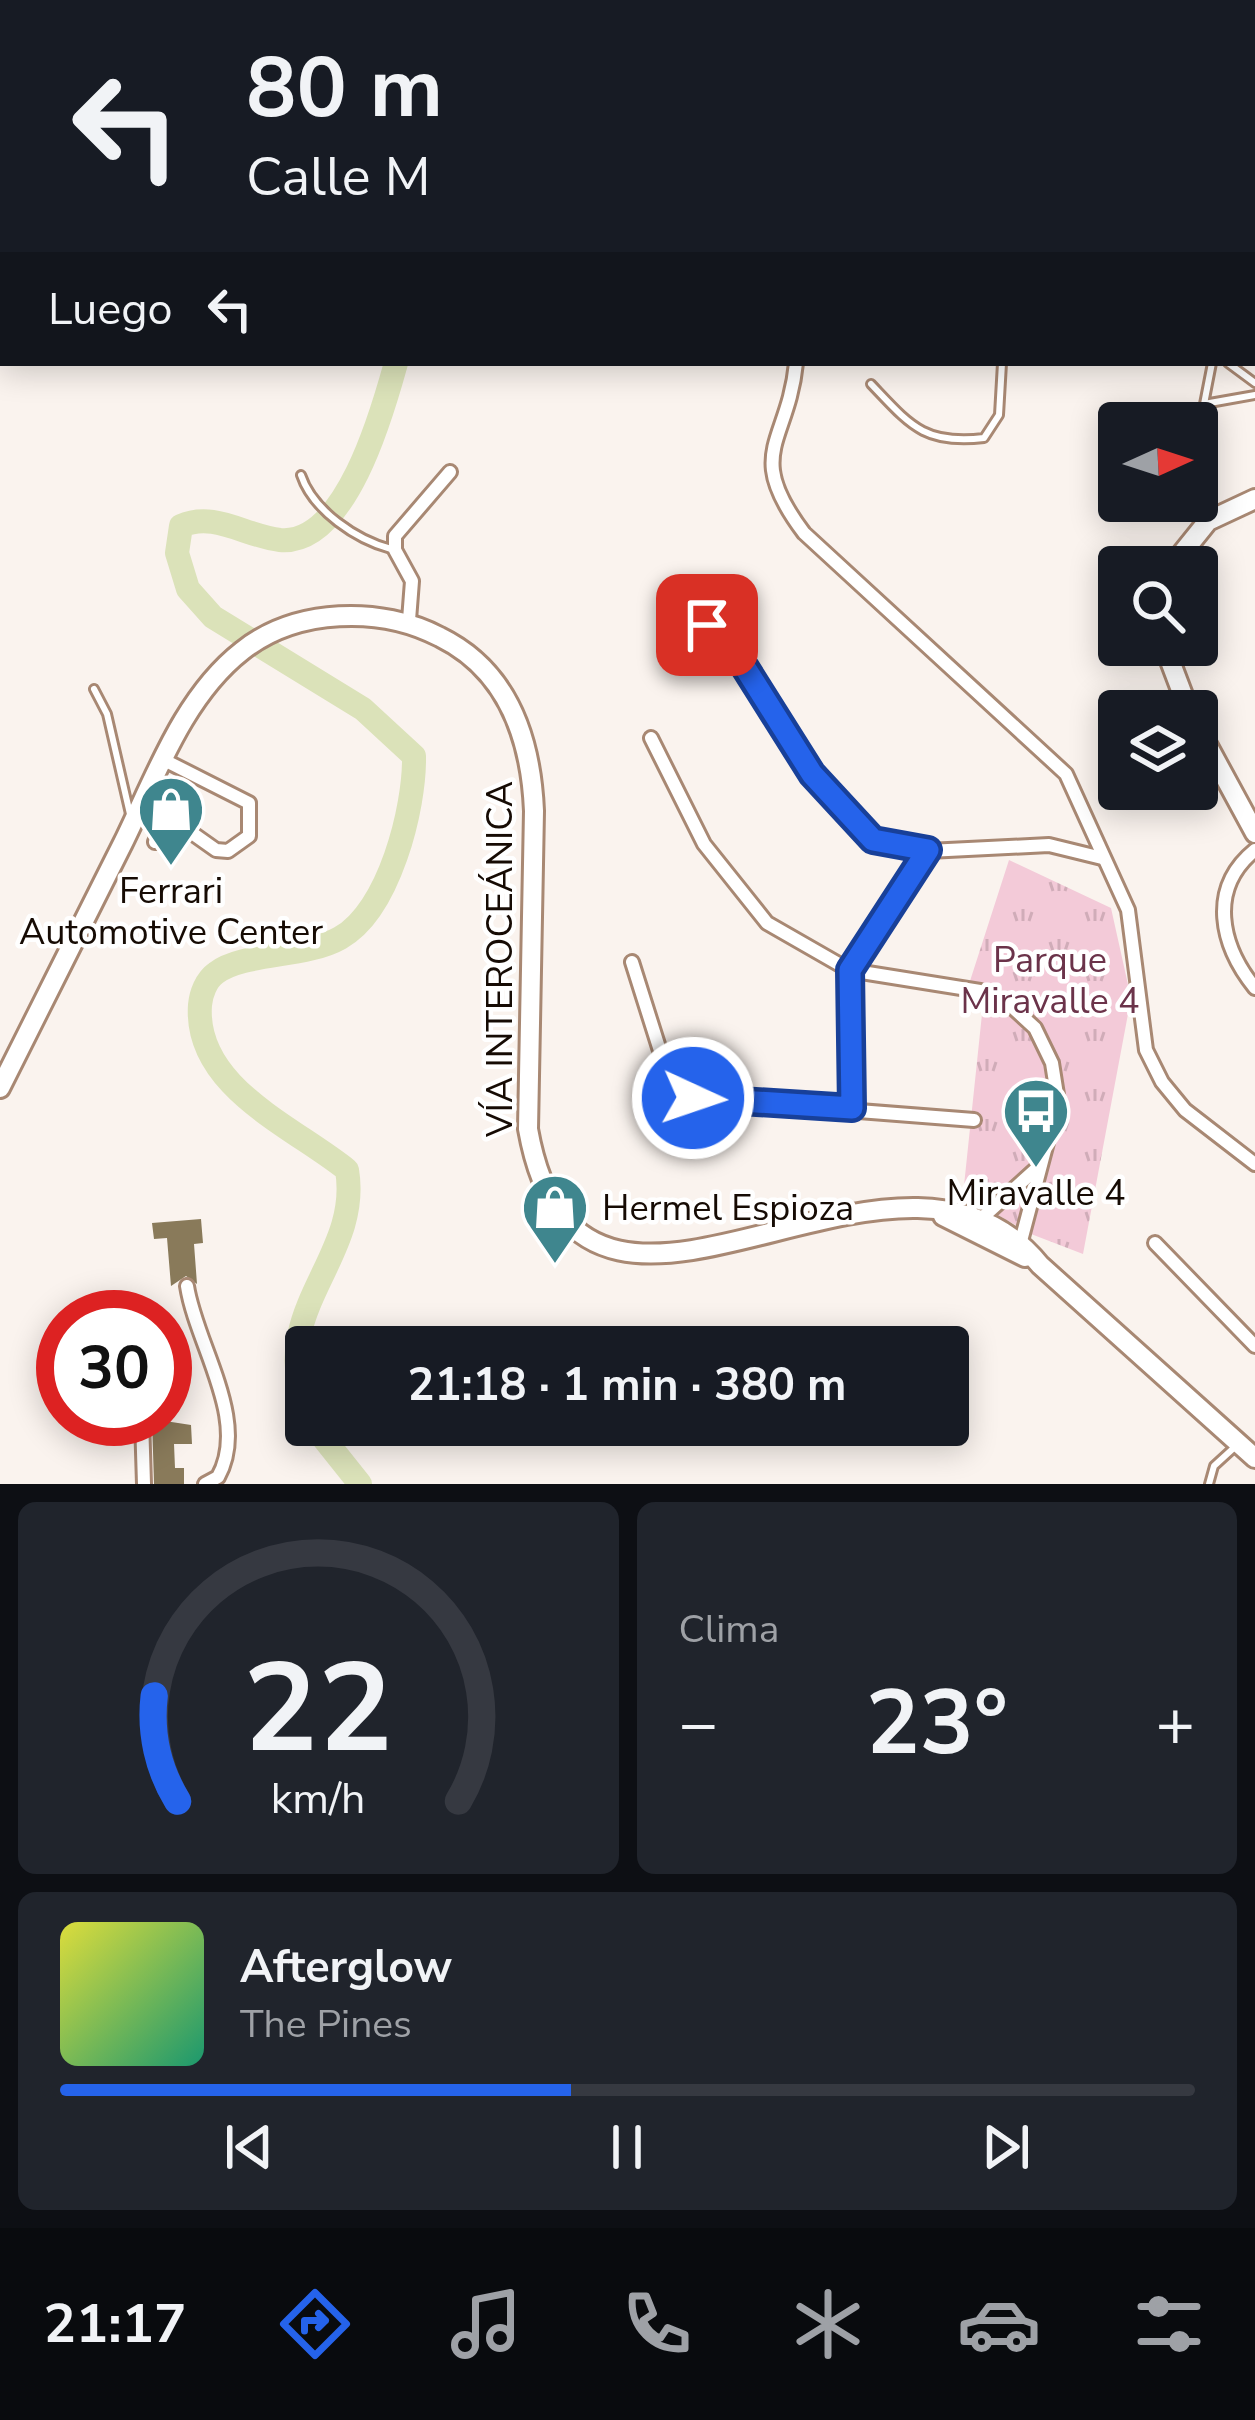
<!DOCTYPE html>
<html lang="es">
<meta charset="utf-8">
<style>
:root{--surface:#171b24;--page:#20242c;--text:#f1f3f6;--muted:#9ea1a6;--line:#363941;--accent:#2563eb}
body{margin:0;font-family:"Nunito Sans",sans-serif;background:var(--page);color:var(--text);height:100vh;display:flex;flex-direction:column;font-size:45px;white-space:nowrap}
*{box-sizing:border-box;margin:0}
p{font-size:39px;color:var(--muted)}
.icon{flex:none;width:66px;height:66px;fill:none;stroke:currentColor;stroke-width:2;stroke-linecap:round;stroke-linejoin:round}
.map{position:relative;height:1484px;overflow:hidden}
.panel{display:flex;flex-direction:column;gap:18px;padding:18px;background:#0d0f14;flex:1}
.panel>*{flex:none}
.top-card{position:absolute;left:0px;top:0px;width:1257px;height:366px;box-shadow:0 6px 30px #0003;background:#171b24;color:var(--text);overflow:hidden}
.needle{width:78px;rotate:87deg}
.fabs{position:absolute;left:1098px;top:402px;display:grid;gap:24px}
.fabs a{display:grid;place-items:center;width:120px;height:120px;border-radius:12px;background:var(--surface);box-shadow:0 6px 30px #0003;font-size:60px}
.speed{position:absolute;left:36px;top:1290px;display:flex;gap:24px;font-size:60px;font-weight:700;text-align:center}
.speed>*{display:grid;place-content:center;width:156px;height:156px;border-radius:50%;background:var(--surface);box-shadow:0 6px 30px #0003;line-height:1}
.speed .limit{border:18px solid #d22;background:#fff;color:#111}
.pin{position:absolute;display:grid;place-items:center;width:102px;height:102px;color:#fff;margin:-51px;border-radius:24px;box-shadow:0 6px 18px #0006}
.me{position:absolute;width:132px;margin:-66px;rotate:93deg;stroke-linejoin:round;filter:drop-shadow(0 0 9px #0008)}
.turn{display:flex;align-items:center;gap:42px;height:252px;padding:0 48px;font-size:54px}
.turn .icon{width:156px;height:156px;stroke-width:2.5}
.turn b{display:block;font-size:84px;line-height:102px}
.then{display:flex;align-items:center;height:114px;padding:0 48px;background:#0003;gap:24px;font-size:45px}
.big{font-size:90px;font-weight:700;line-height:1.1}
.panel .tile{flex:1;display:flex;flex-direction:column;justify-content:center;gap:18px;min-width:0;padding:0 42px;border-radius:18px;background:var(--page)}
.panel .dial{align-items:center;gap:0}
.dial svg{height:312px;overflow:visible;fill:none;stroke:var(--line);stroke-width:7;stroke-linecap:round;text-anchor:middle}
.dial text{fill:var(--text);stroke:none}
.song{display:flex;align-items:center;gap:36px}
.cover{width:144px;height:144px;border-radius:18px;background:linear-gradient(135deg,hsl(60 70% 55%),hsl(160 70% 35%))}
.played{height:12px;border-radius:6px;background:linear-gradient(90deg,var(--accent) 45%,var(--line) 45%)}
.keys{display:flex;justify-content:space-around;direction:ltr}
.heat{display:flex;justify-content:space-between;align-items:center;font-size:66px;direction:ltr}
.panel .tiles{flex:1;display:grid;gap:18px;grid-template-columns:1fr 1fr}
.tile:last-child{grid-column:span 2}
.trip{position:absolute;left:285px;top:1326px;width:684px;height:120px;border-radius:12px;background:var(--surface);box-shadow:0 6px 30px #0003;font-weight:700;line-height:120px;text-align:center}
.dock{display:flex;height:192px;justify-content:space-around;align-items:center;background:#090b0e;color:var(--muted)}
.dock .icon{width:84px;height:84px}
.dock .active{color:var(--accent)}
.dock b{font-size:54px;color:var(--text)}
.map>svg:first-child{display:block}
.park{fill:url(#park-tufts)}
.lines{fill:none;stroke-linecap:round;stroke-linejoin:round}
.river{stroke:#dbe2b9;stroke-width:24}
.building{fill:#897a5a}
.lane-casing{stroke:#a88873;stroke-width:12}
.street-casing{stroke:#a88873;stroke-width:18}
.primary-casing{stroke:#a88873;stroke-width:24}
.lane{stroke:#fff;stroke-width:6}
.street{stroke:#fff;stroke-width:12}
.primary{stroke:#fff;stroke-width:18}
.route-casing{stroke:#184099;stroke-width:30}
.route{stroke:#2563eb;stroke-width:21}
.labels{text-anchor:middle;stroke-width:9;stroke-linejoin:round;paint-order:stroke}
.poi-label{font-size:36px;fill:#160b04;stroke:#fff}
.street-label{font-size:36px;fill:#160b04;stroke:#fff}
.park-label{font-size:36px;fill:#6b334a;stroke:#fff}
</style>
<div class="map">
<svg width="1255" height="1484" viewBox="0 0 1255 1484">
<defs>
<pattern id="park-tufts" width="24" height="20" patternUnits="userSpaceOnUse" patternTransform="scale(3)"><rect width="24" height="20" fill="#f3cad8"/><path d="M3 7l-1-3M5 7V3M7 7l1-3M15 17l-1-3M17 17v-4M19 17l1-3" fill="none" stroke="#d0acb8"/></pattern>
</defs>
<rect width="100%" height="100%" fill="#faf3ee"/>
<!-- park -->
<path class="park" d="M1009,860L1111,908L1131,998L1083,1254L1031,1234L963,1195L982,1014L970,981Z"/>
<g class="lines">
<!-- river -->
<g class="river">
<path d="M219,0L223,3"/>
<path d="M306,1407C267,1310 362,1258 347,1170C294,1127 194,1087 200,1005C201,994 206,980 216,973C244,952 305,958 340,938C389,911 415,808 414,756L363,709L213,617L188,589L177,553L181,526C214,511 245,536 280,540C346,546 383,410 396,363"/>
<path d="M313,1425L360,1484"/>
</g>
</g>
<!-- building -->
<g class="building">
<path d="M201,1219L203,1243L194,1244L197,1284L186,1276L171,1286L167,1238L154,1239L152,1223Z"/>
<path d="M152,1419L191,1425L192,1444H174L175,1468H184V1484H154Z"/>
</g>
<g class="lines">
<defs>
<g id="lane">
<path d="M944,0L948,3"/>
<path d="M1217,0L1221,3"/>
<path d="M1254,27H1255"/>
<path d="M0,253H3"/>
<path d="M1212,363L1204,404L1255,395"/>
<path d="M1228,363L1255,383"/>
<path d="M871,384C910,425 924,445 984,438L999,415L1002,363"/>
<path d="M301,475C313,511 357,540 391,549"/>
<path d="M94,689L107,714L130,814"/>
<path d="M1209,1484L1214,1466L1237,1445"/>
</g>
<g id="street">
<path d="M796,363C788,444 743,452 804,533L1066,774L1128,910L1146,1050L1162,1082L1185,1110L1255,1164"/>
<path d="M409,620L412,581L395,550V536L450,472"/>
<path d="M707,625L722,631L812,774L873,840L928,851L1049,845L1102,858"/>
<path d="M651,738L704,844L767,923L849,970L980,991L1010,1005L1035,1028L1052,1063L1058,1101L1021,1241"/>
<path d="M155,842L164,822L175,821L216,850L228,851L249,836V803L164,760"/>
<path d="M1255,850C1207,889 1221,946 1255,988"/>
<path d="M632,962L662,1057L693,1098L974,1120"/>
<path d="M852,1108L849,970L928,851"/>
<path d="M983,1217L1035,1170"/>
<path d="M1155,1243L1255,1346"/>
<path d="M187,1286C196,1345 250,1420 218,1477L205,1484"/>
<path d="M142,1419L144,1484"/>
</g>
<g id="primary">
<path d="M1171,567L1208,521L1255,499"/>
<path d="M1164,645L1189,711"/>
<path d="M1197,726L1255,833"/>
<path d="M0,1088C41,1006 82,925 123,843C155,778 183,697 242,651C296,608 381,606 440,637C509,671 531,740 534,811L528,1129C580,1421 893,1083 1040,1265L1255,1458"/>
<path d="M943,1216L1025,1257"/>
</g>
</defs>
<!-- lane casing -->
<use href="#lane" class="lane-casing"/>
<!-- street casing -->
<use href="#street" class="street-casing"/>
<!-- primary casing -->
<use href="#primary" class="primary-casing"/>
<!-- lane -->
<use href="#lane" class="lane"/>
<!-- street -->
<use href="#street" class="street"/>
<!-- primary -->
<use href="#primary" class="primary"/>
</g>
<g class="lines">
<defs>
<path id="route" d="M693,1098L852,1108L850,970L928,850L873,840L812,774L722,631L707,625"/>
</defs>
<!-- route casing -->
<use href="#route" class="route-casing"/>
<!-- route -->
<use href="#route" class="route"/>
</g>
<!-- icons -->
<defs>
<symbol id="shop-pin" viewBox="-11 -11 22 30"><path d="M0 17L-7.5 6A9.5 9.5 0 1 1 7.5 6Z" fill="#3f868e" stroke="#fff"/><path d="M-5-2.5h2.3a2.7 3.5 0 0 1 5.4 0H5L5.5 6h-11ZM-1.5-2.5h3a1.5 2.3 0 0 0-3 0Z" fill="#fff"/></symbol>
<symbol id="bus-pin" viewBox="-11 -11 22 30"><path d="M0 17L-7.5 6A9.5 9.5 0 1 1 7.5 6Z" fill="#3f868e" stroke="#fff"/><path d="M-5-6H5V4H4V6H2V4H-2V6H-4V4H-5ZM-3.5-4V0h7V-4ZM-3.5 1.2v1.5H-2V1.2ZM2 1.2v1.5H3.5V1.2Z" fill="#fff"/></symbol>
</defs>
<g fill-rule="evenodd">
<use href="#shop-pin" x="133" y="771" width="76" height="104"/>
<use href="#bus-pin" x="998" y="1073" width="76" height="104"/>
<use href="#shop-pin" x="517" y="1169" width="76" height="104"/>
</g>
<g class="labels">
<!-- poi labels -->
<g class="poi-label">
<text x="171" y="903">Ferrari<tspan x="171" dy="41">Automotive Center</tspan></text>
<text x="1036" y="1205">Miravalle 4</text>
<text x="602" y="1220" text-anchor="start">Hermel Espioza</text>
</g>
<!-- street labels -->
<g class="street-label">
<text transform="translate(499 959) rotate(-90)" y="13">VÍA INTEROCEÁNICA</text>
</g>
<!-- park labels -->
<g class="park-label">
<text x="1050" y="972">Parque<tspan x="1050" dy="41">Miravalle 4</tspan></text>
</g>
</g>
</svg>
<div class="fabs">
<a><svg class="needle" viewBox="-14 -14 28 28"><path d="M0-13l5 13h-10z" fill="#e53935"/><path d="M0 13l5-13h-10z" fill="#9ea1a6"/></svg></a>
<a><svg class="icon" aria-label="search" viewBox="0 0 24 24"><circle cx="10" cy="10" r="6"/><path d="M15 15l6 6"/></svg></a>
<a><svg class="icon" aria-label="layers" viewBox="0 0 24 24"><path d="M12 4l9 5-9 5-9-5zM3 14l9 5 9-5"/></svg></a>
</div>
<div class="speed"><div class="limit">30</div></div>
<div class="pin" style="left:707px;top:625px;background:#d93025"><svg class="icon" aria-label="arrive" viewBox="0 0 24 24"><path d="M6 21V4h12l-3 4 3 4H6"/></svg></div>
<svg class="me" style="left:693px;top:1098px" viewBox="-20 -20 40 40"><circle r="17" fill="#2563eb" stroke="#fff" stroke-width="3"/><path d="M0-11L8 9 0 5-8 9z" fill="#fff"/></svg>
<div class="trip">21:18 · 1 min · 380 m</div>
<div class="top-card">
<div class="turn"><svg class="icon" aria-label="left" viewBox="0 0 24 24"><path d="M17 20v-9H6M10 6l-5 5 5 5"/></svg><div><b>80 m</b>Calle M</div></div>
<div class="then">Luego<svg class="icon" aria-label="left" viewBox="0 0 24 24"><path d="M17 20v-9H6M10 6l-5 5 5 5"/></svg></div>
</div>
</div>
<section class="panel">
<div class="tiles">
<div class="tile dial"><svg viewBox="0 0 100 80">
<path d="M14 69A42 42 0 1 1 86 69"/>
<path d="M14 69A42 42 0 0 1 8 42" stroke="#2563eb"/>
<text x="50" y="56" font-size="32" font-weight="700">22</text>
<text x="50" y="72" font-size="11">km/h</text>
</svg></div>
<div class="tile"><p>Clima</p>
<div class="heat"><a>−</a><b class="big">23°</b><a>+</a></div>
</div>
<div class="tile">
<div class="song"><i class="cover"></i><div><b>Afterglow</b><p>The Pines</p></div></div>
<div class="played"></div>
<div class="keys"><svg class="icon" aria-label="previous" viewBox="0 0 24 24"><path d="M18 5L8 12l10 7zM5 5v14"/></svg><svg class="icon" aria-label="pause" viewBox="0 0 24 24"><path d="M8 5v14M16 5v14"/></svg><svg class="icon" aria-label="next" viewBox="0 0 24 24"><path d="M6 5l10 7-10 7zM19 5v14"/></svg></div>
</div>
</div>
</section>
<nav class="dock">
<b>21:17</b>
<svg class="icon active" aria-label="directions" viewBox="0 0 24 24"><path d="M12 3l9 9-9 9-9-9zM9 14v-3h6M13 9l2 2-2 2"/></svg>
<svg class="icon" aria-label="music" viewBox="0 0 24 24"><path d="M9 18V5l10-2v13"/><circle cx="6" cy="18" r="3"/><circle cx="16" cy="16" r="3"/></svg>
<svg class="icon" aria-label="phone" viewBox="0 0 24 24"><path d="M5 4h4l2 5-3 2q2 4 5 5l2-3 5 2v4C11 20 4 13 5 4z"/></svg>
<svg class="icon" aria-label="climate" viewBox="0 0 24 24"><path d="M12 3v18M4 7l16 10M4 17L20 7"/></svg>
<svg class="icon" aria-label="car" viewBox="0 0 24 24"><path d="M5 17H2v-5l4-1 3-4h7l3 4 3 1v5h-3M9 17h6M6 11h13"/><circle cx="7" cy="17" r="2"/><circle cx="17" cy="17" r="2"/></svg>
<svg class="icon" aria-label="filters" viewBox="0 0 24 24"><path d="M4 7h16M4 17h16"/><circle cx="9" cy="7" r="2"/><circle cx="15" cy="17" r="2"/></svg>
</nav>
